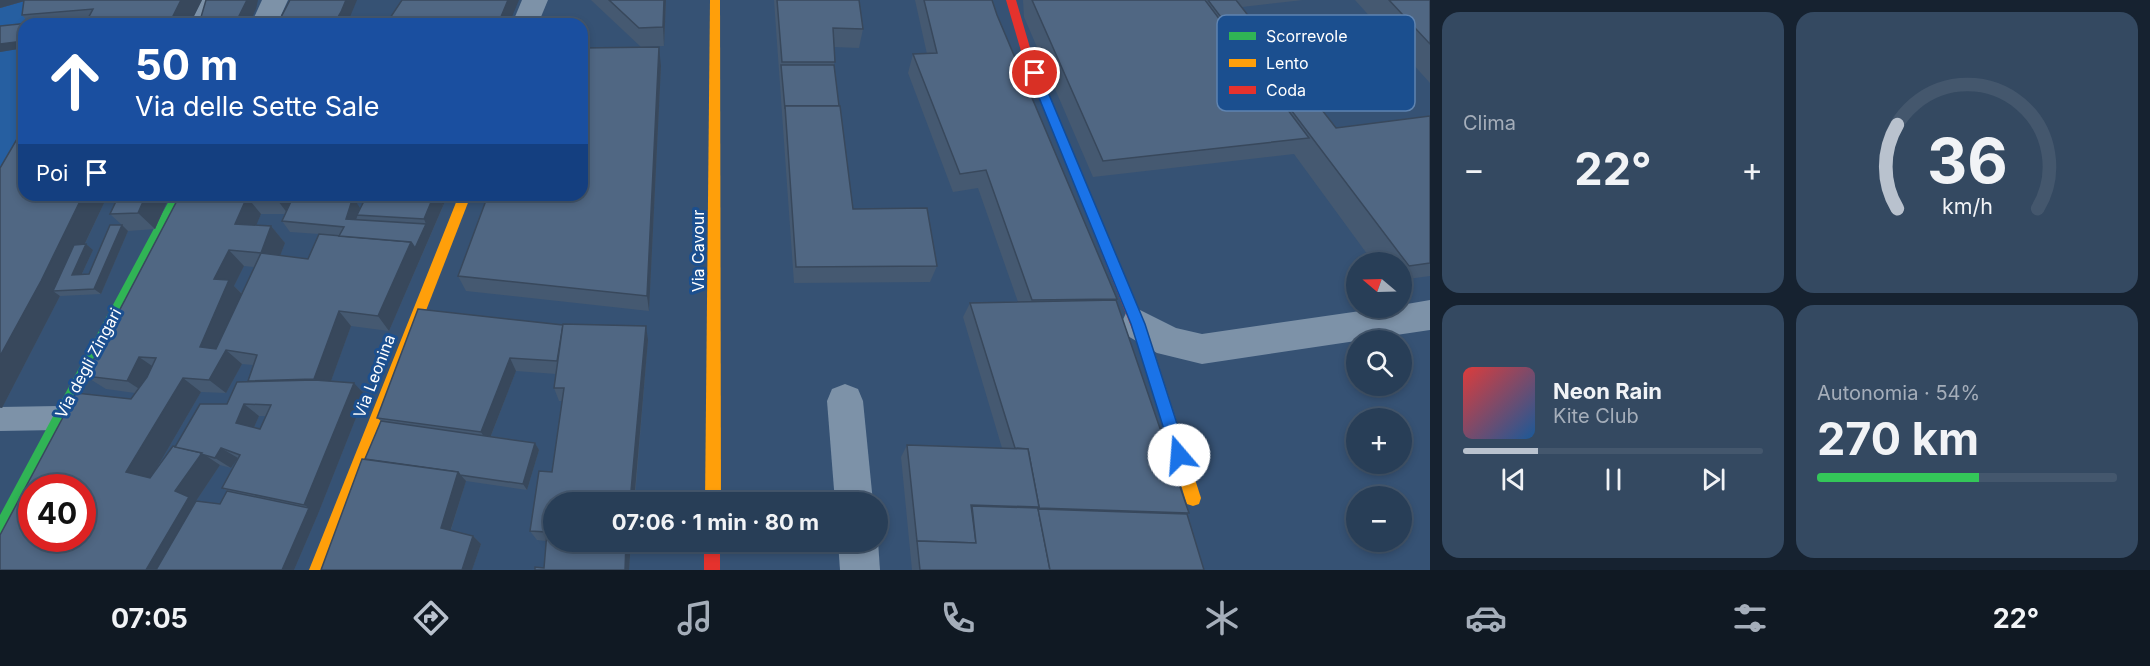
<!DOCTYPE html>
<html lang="it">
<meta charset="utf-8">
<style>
:root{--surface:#283e57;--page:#344961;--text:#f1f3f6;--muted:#a5aeba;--line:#44576d;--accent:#b9c2ce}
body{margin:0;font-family:Inter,sans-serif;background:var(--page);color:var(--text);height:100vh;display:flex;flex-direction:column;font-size:22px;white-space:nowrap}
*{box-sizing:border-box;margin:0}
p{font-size:20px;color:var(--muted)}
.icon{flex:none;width:33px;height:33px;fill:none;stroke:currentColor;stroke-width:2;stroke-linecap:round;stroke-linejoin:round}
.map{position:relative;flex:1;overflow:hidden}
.details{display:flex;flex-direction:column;gap:12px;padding:12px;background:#162230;width:720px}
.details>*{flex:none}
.guide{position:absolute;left:18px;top:18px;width:570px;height:183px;border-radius:18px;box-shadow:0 3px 9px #0003,0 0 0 2px var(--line);background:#1a4fa0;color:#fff;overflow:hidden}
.needle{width:39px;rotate:289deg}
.fabs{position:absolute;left:1346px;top:252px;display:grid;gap:12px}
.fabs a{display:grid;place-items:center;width:66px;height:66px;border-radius:50%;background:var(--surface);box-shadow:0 3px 9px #0003,0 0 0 2px var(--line);font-size:30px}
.speed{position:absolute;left:18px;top:474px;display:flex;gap:12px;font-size:30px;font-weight:700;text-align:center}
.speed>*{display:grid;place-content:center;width:78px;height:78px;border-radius:50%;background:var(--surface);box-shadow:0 3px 9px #0003,0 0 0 2px var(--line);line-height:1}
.speed .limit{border:9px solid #d22;background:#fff;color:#111}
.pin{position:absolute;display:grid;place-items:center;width:51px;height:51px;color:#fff;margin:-26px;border:3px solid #fff;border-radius:50%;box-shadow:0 2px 6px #0007}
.me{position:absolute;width:66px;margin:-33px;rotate:342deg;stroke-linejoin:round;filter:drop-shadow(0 0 4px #0008)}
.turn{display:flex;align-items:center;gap:21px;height:126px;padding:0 18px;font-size:27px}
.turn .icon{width:78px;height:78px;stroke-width:2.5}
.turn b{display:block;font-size:42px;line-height:51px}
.then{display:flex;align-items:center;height:57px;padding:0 18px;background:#0003;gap:12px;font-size:22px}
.big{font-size:45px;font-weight:700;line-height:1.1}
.details .card{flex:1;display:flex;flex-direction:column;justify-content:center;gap:9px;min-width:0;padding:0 21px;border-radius:18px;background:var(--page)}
.details .dial{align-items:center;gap:0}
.dial svg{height:156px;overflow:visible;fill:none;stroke:var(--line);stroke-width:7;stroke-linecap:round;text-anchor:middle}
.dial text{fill:var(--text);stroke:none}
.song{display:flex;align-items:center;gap:18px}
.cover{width:72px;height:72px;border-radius:9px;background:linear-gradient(135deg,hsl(0 70% 55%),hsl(210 70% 35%))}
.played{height:6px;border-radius:3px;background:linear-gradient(90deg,var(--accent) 25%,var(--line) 25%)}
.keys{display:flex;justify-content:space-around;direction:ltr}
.heat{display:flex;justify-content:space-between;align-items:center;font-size:33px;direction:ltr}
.charge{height:9px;border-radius:4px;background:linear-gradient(90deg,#34c759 54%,var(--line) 0)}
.details .tiles{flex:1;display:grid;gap:12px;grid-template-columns:repeat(2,1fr)}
.trip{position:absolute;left:543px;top:492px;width:345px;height:60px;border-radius:30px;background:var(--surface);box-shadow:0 3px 9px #0003,0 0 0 2px var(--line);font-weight:700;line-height:60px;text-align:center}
.tab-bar{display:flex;height:96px;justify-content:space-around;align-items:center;background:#101923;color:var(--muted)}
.tab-bar .icon{width:42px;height:42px}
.tab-bar .on{color:var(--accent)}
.tab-bar b{font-size:27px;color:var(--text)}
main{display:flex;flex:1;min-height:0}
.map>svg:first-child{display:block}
.green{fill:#265fa1}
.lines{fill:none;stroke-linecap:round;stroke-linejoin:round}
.lane{fill:#7d92a8;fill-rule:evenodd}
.street{fill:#7d92a8;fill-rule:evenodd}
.fast{fill:#30b455;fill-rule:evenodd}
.slow{fill:#ff9f0a;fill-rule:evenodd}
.jam{fill:#e5322d;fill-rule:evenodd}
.wall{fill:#455971;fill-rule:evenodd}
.shaded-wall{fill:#38485c}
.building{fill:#506783;stroke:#38485c;stroke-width:1.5;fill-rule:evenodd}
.route{fill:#1a73e8;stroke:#114b97;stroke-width:1.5}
.labels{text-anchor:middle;stroke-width:6;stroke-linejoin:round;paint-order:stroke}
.street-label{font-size:16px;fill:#fff;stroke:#1b4f8f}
.key{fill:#1b4f8f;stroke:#5f84b1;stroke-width:1.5}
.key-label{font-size:16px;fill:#fff}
</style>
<main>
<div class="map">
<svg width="1430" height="570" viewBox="0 0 1430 570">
<rect width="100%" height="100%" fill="#365274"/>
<!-- green -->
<g class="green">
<path d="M28,0L39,24H24L0,34V8Z"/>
<path d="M24,48V175L0,217V52Z"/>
</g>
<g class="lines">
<!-- lane -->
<g class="lane">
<path d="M198,0H216L208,24H190Z"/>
<path d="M58,406L67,409L71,418L67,427L58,430L0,431V407Z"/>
</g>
<!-- street -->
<g class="street">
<path d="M262,0H288L277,24H251Z"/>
<path d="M522,0H548L538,24H512Z"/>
<path d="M1430,300V330L1202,364L1157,353L1126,335L1121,324L1126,313L1138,309L1176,328L1202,334L1381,308H1401V305Z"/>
<path d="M845,384L858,389L863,401L873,502H835L827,401L832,389Z"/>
<path d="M838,542L878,541L880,570H840Z"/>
</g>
<!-- fast -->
<path class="fast" d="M172,195H184L6,537L0,539V515Z"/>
<!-- slow -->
<g class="slow">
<path d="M710,0H720L721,502H705Z"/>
<path d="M459,195H471L325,570H309Z"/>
<path d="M1143,333L1148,335L1150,339L1201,498L1199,504L1193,506L1187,504L1185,498L1136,339L1138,335Z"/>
</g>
<!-- jam -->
<g class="jam">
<path d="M1006,0H1016L1031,51L1150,339L1148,343L1143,345L1138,343L1136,339L1021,51Z"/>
<rect x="704" y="542" width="16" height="28"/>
</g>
</g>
<!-- wall -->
<g class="wall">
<path d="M0,0H202L190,24H24L29,23L22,15L24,1L0,8Z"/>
<path d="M591,0H666L664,46L641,47Z"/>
<path d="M774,0H859L863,29L859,48L834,47V65L853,209L937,266L930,282L794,283Z"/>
<path d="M915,0H992L997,15L1117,299L1116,300L1189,513L1187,514L1204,570H912L901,457L907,445L1002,448L963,317L970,303L1018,302L978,188L953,192L908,73L913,54H927Z"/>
<path d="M1023,0H1303L1242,7L1336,128L1430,116V276L1401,280V262H1373L1294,154L1093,177L1024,17Z"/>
<path d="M1355,0H1430V83Z"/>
<path d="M661,66L649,311L466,291L458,276Z"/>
<path d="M0,168L24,195H170L155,229L128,231L101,294L60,296L2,408H0ZM115,202L110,214L122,225L89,274H82L93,250L86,244H85L104,203Z"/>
<path d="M180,195H296L360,208L365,198L357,197L356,195H448L389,331L351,326L331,381L365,395L318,514L294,570H0L135,393L106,389L85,376ZM261,214H285L282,221L290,232L319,234L308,259L280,256L285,243L271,226L256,225ZM244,266L254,267L242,293L234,286ZM242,364L253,365L248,381L249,382L227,404L175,447L154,473L201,392L226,393ZM259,416H266L260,429L254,427ZM238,458L222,488L227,491L220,504L196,501L220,465L231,468Z"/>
<path d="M418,309L648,340L629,570H535L544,568L546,541L537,540L530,531L552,472L562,401H559L554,388L556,374L516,371L491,436L535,443L539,450L527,490L466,481L451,530L473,536L481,544L472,570L365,459L381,421L377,418Z"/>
</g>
<!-- shaded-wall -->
<g class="shaded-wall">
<path d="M0,0H28L0,8Z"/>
<path d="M181,0H202L190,24H169Z"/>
<path d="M247,0H258L256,9L249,24H235Z"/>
<path d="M346,0H357L347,24H334Z"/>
<path d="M508,0H519L509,24H498Z"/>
<path d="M664,0H666L664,46L663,27Z"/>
<path d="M24,41V48L0,52V44Z"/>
<path d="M659,47L661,66L649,311L647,296Z"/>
<path d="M83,195H95L104,203L63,290L53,291L60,296L2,408L0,407V356Z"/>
<path d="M146,195H170L155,229L138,213Z"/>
<path d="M276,195H296L288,214L275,197Z"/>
<path d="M434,195H438L443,206L389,331L378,316L411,242L426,224L424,219Z"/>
<path d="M438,195H448L443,206Z"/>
<path d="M247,197L261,214L250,240L235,224Z"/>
<path d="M353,197L360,208L353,229L346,219Z"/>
<path d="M122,225L128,231L101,294L94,289Z"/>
<path d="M271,226L285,243L275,269L261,253Z"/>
<path d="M86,244L93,250L79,280L72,275Z"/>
<path d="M229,250L244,266L234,286L244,296L217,362L200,347L214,279Z"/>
<path d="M339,311L351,326L327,392L314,379Z"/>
<path d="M646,326L648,340L634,502H630Z"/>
<path d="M226,350L242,364L226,393L209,380Z"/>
<path d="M139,357L158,370L147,394L127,381Z"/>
<path d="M510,358L516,371L488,443L481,432Z"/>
<path d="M183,378L201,392L148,483L126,472Z"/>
<path d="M354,383L365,395L318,514L294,570H282L309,508L304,505Z"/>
<path d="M244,404L259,416L251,434L236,423Z"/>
<path d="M535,443L539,450L527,490L523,484Z"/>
<path d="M221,448L238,458L231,468L215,458Z"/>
<path d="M202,453L220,465L196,501L209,508L173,570H146L175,491Z"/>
<path d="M458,472L466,481L449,535L441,528Z"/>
<path d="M473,536L481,544L472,570H462Z"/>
<path d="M626,542H631L629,570H625Z"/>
</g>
<!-- building -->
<g class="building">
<path d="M24,0H181L169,24H85L93,9L22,15Z"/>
<path d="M206,0H247L235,24H199Z"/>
<path d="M290,0H346L341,12L334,24L278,23Z"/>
<path d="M402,0H508L498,24H393L388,21Z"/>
<path d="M609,0H664L663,27L639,28Z"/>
<path d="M777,0H859L863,29L833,28L835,62H782Z"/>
<path d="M924,0H992L997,15L1117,299L1032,300L986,170L960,174L913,54L937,53Z"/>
<path d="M1032,0H1205L1309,138L1103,161Z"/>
<path d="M1208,0H1236L1336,128L1430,116V263L1409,266Z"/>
<path d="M1389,0H1430V44Z"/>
<path d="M29,23L30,24H24V41L0,44V26Z"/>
<path d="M270,23L326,24H270Z"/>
<path d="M659,47L647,296L458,276L488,195H582V48Z"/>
<path d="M781,65H834L839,106H785V109Z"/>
<path d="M785,106H840L853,209L927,208L937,266L796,267Z"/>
<path d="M24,127V195H83L41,281L0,356V168Z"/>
<path d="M119,195H146L138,213L110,214Z"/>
<path d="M180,195H276L275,197H247L235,224L271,226L261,253L229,250L214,279L229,280L200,347L216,349L261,253L308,259L319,234L411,242L378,316L339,311L314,379L248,381L257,355L226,350L209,380L183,378L126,472L150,478L173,446L202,453L175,491L189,497L146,570H0V535L76,393L131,399L147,377L156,358L139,357L127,381L85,376ZM32,488H82V538H32Z"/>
<path d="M294,195L353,197L346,219L426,224L415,248L411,242L339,236L344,227L282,221Z"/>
<path d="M367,195H434L424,219L357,215Z"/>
<path d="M110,225H122L94,289L53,291L74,245L86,244L72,275L89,274Z"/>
<path d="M1116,300L1189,513L1038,508V507H1039L1028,449L1015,448L970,303Z"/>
<path d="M418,309L563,325L557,361L510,358L481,432L377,418Z"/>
<path d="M563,324L646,326L630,502H554V542H626L625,570H535V567L544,568L547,532L530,531L539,471L552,472L564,388H554Z"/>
<path d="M315,380L354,383L304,505L222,488L240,455L221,448L215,458L201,454L202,453L175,447L200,404H227L237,382ZM244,404L271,405L260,429L236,423Z"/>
<path d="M381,421L535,443L523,484L460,475L458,472L365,459Z"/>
<path d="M907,445L1028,449L1039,507L971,505L976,543L917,541Z"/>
<path d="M362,459L458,472L441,528L473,536L462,570H321Z"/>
<path d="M227,491L309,508L282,570H156L196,501L220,504Z"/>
<path d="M972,506L1038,508L1050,570H920L917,541L976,543Z"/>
<path d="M1038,509L1187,514L1204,570H1050Z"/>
</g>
<!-- route -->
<path class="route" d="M1035,69L1040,73L1145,324L1187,455L1185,460L1179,462L1174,460L1172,455L1131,324L1029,73Z"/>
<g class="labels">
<!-- street labels -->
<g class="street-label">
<text transform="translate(698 251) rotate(-90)" y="6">Via Cavour</text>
<text transform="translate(88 363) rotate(-62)" y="6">Via degli Zingari</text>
<text transform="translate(374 376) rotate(-69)" y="6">Via Leonina</text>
</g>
</g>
<!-- legend -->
<rect x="1217" y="15" width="198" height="96" rx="9" class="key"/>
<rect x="1229" y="32" width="27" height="8" fill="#30b455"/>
<rect x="1229" y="59" width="27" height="8" fill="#ff9f0a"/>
<rect x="1229" y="86" width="27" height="8" fill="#e5322d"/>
<g class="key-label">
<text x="1266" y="42">Scorrevole</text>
<text x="1266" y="69">Lento</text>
<text x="1266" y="96">Coda</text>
</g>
</svg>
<div class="fabs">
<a><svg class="needle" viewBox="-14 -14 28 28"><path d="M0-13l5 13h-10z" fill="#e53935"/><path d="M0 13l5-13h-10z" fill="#a5aeba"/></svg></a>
<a><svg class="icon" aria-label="search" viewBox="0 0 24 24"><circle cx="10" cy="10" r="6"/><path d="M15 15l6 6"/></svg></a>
<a>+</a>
<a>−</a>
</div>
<div class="speed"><div class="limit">40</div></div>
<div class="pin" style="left:1035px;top:73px;background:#d93025"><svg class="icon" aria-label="arrive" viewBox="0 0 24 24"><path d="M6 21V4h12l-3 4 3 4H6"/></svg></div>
<svg class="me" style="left:1179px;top:455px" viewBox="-20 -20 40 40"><circle r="19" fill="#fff"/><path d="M0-13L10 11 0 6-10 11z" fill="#1a73e8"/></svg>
<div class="trip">07:06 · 1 min · 80 m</div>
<div class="guide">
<div class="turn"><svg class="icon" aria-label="ahead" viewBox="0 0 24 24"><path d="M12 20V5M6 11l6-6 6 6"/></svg><div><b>50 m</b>Via delle Sette Sale</div></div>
<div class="then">Poi<svg class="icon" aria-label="arrive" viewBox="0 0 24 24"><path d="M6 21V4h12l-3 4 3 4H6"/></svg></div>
</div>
</div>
<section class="details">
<div class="tiles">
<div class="card"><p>Clima</p>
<div class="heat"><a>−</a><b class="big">22°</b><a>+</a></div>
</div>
<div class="card dial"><svg viewBox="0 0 100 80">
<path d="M14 69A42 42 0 1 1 86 69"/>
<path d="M14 69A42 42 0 0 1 14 26" stroke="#b9c2ce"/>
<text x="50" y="56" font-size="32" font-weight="700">36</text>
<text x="50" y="72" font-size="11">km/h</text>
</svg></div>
<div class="card">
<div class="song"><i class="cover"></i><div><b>Neon Rain</b><p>Kite Club</p></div></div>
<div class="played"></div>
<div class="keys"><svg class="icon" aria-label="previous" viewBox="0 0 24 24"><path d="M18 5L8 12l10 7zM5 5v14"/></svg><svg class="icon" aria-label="pause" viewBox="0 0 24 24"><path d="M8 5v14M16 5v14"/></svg><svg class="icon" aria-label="next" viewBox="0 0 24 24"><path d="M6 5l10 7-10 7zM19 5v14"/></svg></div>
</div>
<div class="card"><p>Autonomia · 54%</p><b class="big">270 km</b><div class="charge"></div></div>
</div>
</section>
</main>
<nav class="tab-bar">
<b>07:05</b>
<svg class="icon on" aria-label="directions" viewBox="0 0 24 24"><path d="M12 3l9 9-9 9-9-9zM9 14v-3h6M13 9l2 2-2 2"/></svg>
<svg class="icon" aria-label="music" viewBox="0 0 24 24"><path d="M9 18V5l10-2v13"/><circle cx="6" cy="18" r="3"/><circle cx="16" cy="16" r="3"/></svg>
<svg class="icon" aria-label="phone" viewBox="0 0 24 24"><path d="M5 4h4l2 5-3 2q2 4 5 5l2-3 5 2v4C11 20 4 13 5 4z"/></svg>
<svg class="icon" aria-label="climate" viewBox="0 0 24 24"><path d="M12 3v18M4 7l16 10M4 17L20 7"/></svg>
<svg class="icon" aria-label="car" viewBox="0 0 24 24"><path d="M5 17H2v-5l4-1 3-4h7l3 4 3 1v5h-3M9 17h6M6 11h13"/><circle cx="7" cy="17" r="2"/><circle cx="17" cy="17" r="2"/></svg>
<svg class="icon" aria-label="filters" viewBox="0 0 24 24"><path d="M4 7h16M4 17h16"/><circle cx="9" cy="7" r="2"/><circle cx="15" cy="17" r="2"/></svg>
<b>22°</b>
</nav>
